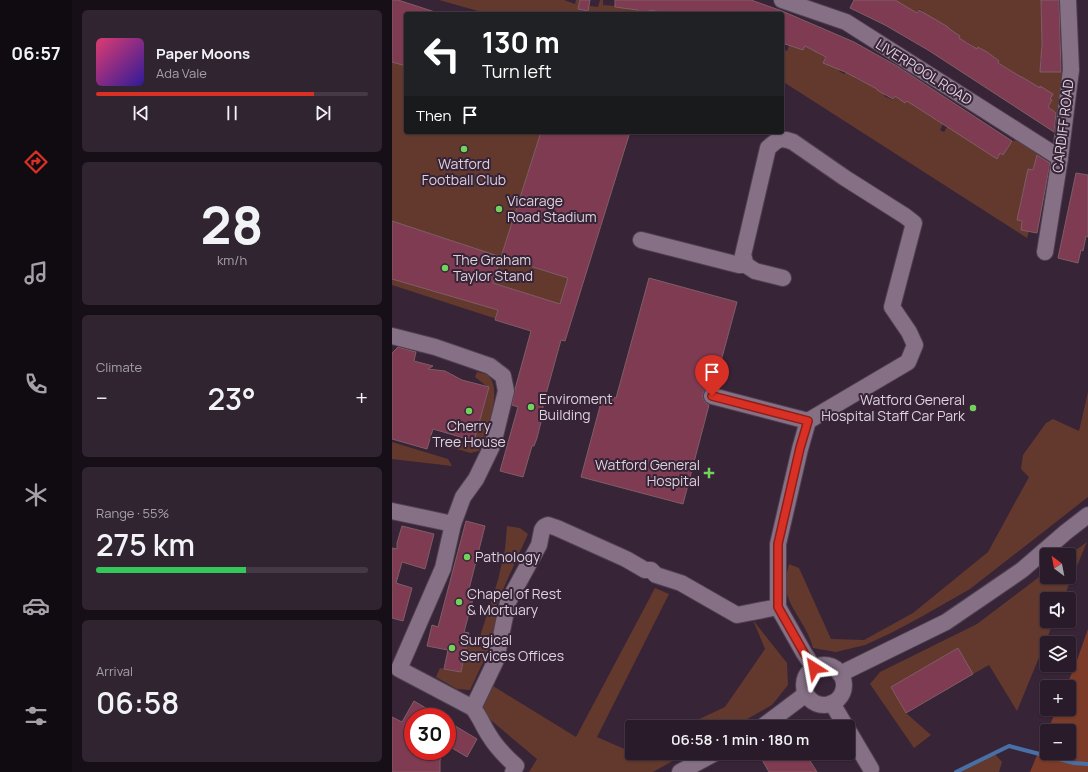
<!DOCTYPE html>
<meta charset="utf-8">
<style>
:root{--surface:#291b29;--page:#312431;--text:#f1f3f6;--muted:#a5a1a8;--line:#453946;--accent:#d93025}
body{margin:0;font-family:Manrope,sans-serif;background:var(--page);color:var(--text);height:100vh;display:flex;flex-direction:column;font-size:15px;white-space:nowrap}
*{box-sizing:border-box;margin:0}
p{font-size:13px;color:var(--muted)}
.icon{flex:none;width:22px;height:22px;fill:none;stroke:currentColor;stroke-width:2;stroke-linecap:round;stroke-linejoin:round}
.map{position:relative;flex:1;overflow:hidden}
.sheet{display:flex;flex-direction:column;gap:10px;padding:10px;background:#170f17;width:320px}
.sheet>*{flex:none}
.hud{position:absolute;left:12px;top:12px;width:380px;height:122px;border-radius:4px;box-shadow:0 1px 3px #0004,0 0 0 1px var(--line);background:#202124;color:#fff;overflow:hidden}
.needle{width:26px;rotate:328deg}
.buttons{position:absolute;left:648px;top:548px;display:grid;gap:8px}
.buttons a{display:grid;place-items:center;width:36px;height:36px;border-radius:4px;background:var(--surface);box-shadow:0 1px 3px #0004,0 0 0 1px var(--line);font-size:20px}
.speed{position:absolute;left:12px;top:708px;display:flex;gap:8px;font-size:20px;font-weight:700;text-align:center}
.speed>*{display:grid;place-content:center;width:52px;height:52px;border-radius:50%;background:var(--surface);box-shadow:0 1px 3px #0004,0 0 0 1px var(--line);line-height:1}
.speed .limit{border:6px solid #d22;background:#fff;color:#111}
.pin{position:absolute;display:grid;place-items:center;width:34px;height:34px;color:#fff;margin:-41px -17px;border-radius:50% 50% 50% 0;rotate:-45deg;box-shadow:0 0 4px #0007}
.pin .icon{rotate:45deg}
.me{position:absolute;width:44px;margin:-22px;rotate:326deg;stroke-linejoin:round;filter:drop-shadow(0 0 3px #0008)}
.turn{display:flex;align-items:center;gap:14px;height:84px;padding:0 12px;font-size:18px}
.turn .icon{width:52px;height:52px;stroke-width:2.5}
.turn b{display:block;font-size:28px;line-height:34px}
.then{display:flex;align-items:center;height:38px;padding:0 12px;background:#0003;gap:8px;font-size:15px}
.big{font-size:30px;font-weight:600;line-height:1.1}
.sheet .card{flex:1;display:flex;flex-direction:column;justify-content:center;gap:6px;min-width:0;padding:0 14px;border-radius:6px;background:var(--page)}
.sheet .dial{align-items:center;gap:0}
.dial b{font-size:52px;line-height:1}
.song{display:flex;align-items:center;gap:12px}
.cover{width:48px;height:48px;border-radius:6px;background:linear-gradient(135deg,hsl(340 70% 55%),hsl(250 70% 35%))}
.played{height:4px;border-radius:2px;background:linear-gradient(90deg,var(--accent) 80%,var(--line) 80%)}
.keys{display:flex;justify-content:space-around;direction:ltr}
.heat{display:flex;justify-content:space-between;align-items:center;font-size:22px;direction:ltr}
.charge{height:6px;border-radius:3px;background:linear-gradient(90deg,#34c759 55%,var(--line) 0)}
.trip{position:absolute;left:233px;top:720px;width:230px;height:40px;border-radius:4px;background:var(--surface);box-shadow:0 1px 3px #0004,0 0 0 1px var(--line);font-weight:600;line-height:40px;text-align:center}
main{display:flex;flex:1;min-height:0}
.tabs{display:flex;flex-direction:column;width:72px;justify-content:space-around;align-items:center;background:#100b10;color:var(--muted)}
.tabs .icon{width:28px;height:28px}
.tabs .on{color:var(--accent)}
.tabs b{font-size:18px;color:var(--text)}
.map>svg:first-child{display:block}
.green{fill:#64392d}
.forest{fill:#7c3a29}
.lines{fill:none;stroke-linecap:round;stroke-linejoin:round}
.stream{stroke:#4870a6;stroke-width:4}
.building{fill:#7f3b51;stroke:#7e5e66;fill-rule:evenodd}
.minor-casing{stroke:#504050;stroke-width:18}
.minor{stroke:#867086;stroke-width:16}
.route-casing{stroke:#8d1f18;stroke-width:10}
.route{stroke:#d93025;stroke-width:7}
.poi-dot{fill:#73d25c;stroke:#372437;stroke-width:1.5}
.labels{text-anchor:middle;stroke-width:4;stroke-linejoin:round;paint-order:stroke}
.street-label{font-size:14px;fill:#ddd1dd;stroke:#372437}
.poi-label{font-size:14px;fill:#ddd1dd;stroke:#372437;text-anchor:start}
</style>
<main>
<nav class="tabs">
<b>06:57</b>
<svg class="icon on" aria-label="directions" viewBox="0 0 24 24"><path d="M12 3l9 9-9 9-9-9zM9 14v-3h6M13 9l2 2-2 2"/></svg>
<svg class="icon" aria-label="music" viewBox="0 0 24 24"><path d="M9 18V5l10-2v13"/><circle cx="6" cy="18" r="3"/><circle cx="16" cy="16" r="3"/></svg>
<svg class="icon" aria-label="phone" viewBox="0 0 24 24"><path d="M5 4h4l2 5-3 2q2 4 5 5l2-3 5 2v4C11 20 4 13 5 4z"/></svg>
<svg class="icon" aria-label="climate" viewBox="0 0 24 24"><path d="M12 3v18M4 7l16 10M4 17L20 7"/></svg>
<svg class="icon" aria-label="car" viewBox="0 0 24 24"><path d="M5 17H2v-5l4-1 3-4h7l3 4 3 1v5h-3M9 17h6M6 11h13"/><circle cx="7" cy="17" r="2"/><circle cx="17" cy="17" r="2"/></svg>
<svg class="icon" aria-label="filters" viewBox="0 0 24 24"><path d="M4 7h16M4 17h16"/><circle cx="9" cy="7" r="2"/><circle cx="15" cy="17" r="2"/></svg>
</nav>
<section class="sheet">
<div class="card">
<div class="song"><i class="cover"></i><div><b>Paper Moons</b><p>Ada Vale</p></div></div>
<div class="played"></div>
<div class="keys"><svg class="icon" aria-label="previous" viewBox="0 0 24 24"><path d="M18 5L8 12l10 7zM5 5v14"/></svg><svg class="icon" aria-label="pause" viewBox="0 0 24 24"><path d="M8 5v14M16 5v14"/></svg><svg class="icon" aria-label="next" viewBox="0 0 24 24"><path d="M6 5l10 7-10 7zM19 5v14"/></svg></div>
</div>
<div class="card dial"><b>28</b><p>km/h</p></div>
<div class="card"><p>Climate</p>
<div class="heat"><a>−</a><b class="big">23°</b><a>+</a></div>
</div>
<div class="card"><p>Range · 55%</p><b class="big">275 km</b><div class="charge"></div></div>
<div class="card"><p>Arrival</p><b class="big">06:58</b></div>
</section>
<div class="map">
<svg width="696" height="772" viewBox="0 0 696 772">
<rect width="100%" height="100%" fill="#372437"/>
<!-- green -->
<g class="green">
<path d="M0,0H6L49,14H14V132H238L173,341L0,285Z"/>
<path d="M47,0H172L183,4L184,0H188L186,9L195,11L197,6L206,7L208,0H211V5L222,6L224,0L247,1L245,14H97Z"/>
<path d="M503,0H649V7L654,14H649V24H654L650,30V39L655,44L649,45V53L654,58L648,59V68L653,72H671L667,115L656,107L660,100L638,82L628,88L634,79L630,77L629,78L610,65L605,73L601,70L607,61L587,47L581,57L576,54L581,46L573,41L562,47L568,36L565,34L549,40L556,27L546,22L523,24L531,11L527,9L524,13L511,8L512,5L508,3L498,10Z"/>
<path d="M402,33L407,48L411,50L415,41L420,43L418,49L430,54L437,50L431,63L436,65L438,62L453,57L447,71L452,74L456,71L469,66L463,78L469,81L472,76L485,90L489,92L495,81L499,83L492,96L501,100L507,89L513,103L516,99L538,108L535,114L551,124L548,130L552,132L558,122L601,149L597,154L605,159L608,153L611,155L620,141L627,140L646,152L641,170L633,184L630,194L635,195L629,200L627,209L632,211L625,220L630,221L629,230L637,231L635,238L390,81V49L395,51Z"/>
<path d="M85,372C88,373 91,373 94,374C112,385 96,427 91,442L82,441L97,388L83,377Z"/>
<path d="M696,392V497L578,589L529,617L499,633L473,645L444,652L421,648C417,628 396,607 394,589C393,580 395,572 397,564L407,568L439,639L472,640L521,613L596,552L637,477L629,469L631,455L654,423L661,419L687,431Z"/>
<path d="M44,435L88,447L87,451L79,453L42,443Z"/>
<path d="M0,442L56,459L60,466L0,459Z"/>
<path d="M115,526L128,528L136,534L108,596L100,616L108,618L94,656L78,690L65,689L44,677L48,668L69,672L75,643L85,646L106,580L113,549Z"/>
<path d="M695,542L671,599H655V621H662L625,711L597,665L581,674L566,648L499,687L514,713L539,735L522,748L478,684L488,672L585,624L655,571V577H677V555Z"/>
<path d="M263,588L277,594L205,737L237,751L240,750V753H295L261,772H137L145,759L89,712L101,686L184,737Z"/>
<path d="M361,620L395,663L396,685L380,705L341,727H290L333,707L373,649Z"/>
<path d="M602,753L610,762L607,772H564Z"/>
</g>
<!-- forest -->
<path class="forest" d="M696,629V772H638L655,731V753H677V731H655L665,709H677V687H674L684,663Z"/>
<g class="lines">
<!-- stream -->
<path class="stream" d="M564,772L617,746L682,763L696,764"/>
</g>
<!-- building -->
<g class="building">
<path d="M0,0H6L43,12L42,14H14V66L0,62Z"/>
<path d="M188,0H198L196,11L186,9Z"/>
<path d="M223,0H359L390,11L462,42L505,66L620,141L611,155L608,153L605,159L515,101L513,103L503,96L501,99L485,90V89L453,72L431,63L434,57L413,46L411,50L390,43V14H282L257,10L256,14H245L246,10L223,7Z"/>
<path d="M462,0H503L525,13L527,10L556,27V28L568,36L567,38L585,49L586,47L595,52L607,61L606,63L629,77H630L648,88V86L661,94L658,99L660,100L656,107L664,113L662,132L536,50L493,25L458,8Z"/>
<path d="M649,0H667L669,72H648L650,44Z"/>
<path d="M149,132H238L173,341L169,340L151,405V414L145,438L142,446H140L131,477L108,471L126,407L120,405L123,389L139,331L103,320L106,310L0,279V221L109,257ZM109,257L176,278L168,304L101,283Z"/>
<path d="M645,155L658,163L645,233L629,230L630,221L625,220L636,169L641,170Z"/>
<path d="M684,173L696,175V237L694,236L691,251L689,250L686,263L666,258Z"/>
<path d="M257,278L345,302L322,387H317L314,389L311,393V399L314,403L317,405L291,504L189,477L211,395L224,398Z"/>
<path d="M6,347L24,352L22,361L41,366L36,369L53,371L70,380L97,387L82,441L41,429L35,449L0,439V353Z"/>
<path d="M74,521L93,526L76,593L82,595L72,632L77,633L69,672L52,669L56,650L35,646L40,625L46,627Z"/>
<path d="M10,526L42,534L33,569L10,562L4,583L20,588L11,621L0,618V548L5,549V543Z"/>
<path d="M566,648L581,674L514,713L499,687Z"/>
<path d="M22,701L49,717H21V751H51L48,761V772H0V717L10,722Z"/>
<path d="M55,721L85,739L75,757L55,745Z"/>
<path d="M377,753H413L425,772H377L369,758Z"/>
</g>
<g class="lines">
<defs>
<g id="minor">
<path d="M390,0L454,22L668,158"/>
<path d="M249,240L347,265H354"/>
<path d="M653,252L668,158L679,70L676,0"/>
<path d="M391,278L363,271L354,265L351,255L376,148C386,139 388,137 401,142L453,178L513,216L522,223L500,307L517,332L523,345L516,362L416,421"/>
<path d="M0,336L43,347L98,366L111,376L114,391L101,444L84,479L71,497L61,524L51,568L7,669L81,708L104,660L116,602L147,545L150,530L152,527L156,525L165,528L234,559L253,570H259L264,575L289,583L345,615L386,607L412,653L422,668"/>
<path d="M320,396L416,421L408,449L386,544V607"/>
<path d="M0,511L61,524"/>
<circle cx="432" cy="685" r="20"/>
<path d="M448,674L554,622L630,570L674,532L696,515"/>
<path d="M440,703L454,727"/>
<path d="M81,708C88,717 91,726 97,735C104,747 114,757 124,766L121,772"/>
<path d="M370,727L414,694"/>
<path d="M456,730L479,769"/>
<path d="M288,772L323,753"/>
</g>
</defs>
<!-- minor casing -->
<use href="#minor" class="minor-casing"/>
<!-- minor -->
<use href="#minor" class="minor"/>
</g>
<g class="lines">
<defs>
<path id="route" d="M320,396L416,421L408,448L386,544V607L412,653L422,668"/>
</defs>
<!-- route casing -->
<use href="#route" class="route-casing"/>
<!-- route -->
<use href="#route" class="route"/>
</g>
<!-- markers -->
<g class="poi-dot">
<circle cx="72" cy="149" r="4"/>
<circle cx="107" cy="209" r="4"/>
<circle cx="53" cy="268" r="4"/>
<circle cx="139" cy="407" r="4"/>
<circle cx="581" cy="408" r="4"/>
<circle cx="77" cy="411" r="4"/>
<path d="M315 467h4v4h4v4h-4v4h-4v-4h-4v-4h4z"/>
<circle cx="75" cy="557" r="4"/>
<circle cx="67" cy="602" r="4"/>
<circle cx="60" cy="648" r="4"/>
</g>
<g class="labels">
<!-- street labels -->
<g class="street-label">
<text transform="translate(532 72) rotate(32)" y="5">LIVERPOOL ROAD</text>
<text transform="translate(671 126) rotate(-83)" y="5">CARDIFF ROAD</text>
</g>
<!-- poi labels -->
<g class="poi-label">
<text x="72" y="169" text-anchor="middle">Watford<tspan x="72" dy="16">Football Club</tspan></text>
<text x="115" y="206">Vicarage<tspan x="115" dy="16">Road Stadium</tspan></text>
<text x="61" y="265">The Graham<tspan x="61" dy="16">Taylor Stand</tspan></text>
<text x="147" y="404">Enviroment<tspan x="147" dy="16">Building</tspan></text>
<text x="573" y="405" text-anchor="end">Watford General<tspan x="573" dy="16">Hospital Staff Car Park</tspan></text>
<text x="77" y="431" text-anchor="middle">Cherry<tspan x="77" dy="16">Tree House</tspan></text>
<text x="308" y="470" text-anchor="end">Watford General<tspan x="308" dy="16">Hospital</tspan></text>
<text x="83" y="562">Pathology</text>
<text x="75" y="599">Chapel of Rest<tspan x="75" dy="16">&amp; Mortuary</tspan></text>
<text x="68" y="645">Surgical<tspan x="68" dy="16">Services Offices</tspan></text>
</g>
</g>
</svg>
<div class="buttons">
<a><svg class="needle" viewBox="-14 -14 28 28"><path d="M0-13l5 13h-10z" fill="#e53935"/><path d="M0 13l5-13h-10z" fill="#a5a1a8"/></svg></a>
<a><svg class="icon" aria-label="sound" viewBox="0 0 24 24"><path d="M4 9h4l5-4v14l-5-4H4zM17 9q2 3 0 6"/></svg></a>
<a><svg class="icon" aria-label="layers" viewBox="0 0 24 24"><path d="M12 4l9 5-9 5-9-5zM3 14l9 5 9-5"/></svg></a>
<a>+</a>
<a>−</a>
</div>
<div class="speed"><div class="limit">30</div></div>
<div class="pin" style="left:320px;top:396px;background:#d93025"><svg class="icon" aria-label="arrive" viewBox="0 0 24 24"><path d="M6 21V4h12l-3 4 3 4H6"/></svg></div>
<svg class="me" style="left:422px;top:668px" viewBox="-20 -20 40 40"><path d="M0-17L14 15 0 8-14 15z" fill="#d93025" stroke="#fff" stroke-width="4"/></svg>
<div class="trip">06:58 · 1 min · 180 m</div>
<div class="hud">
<div class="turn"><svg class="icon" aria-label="left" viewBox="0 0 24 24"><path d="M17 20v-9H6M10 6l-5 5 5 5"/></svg><div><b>130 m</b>Turn left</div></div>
<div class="then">Then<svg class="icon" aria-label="arrive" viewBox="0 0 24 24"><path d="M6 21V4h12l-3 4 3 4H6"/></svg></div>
</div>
</div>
</main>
